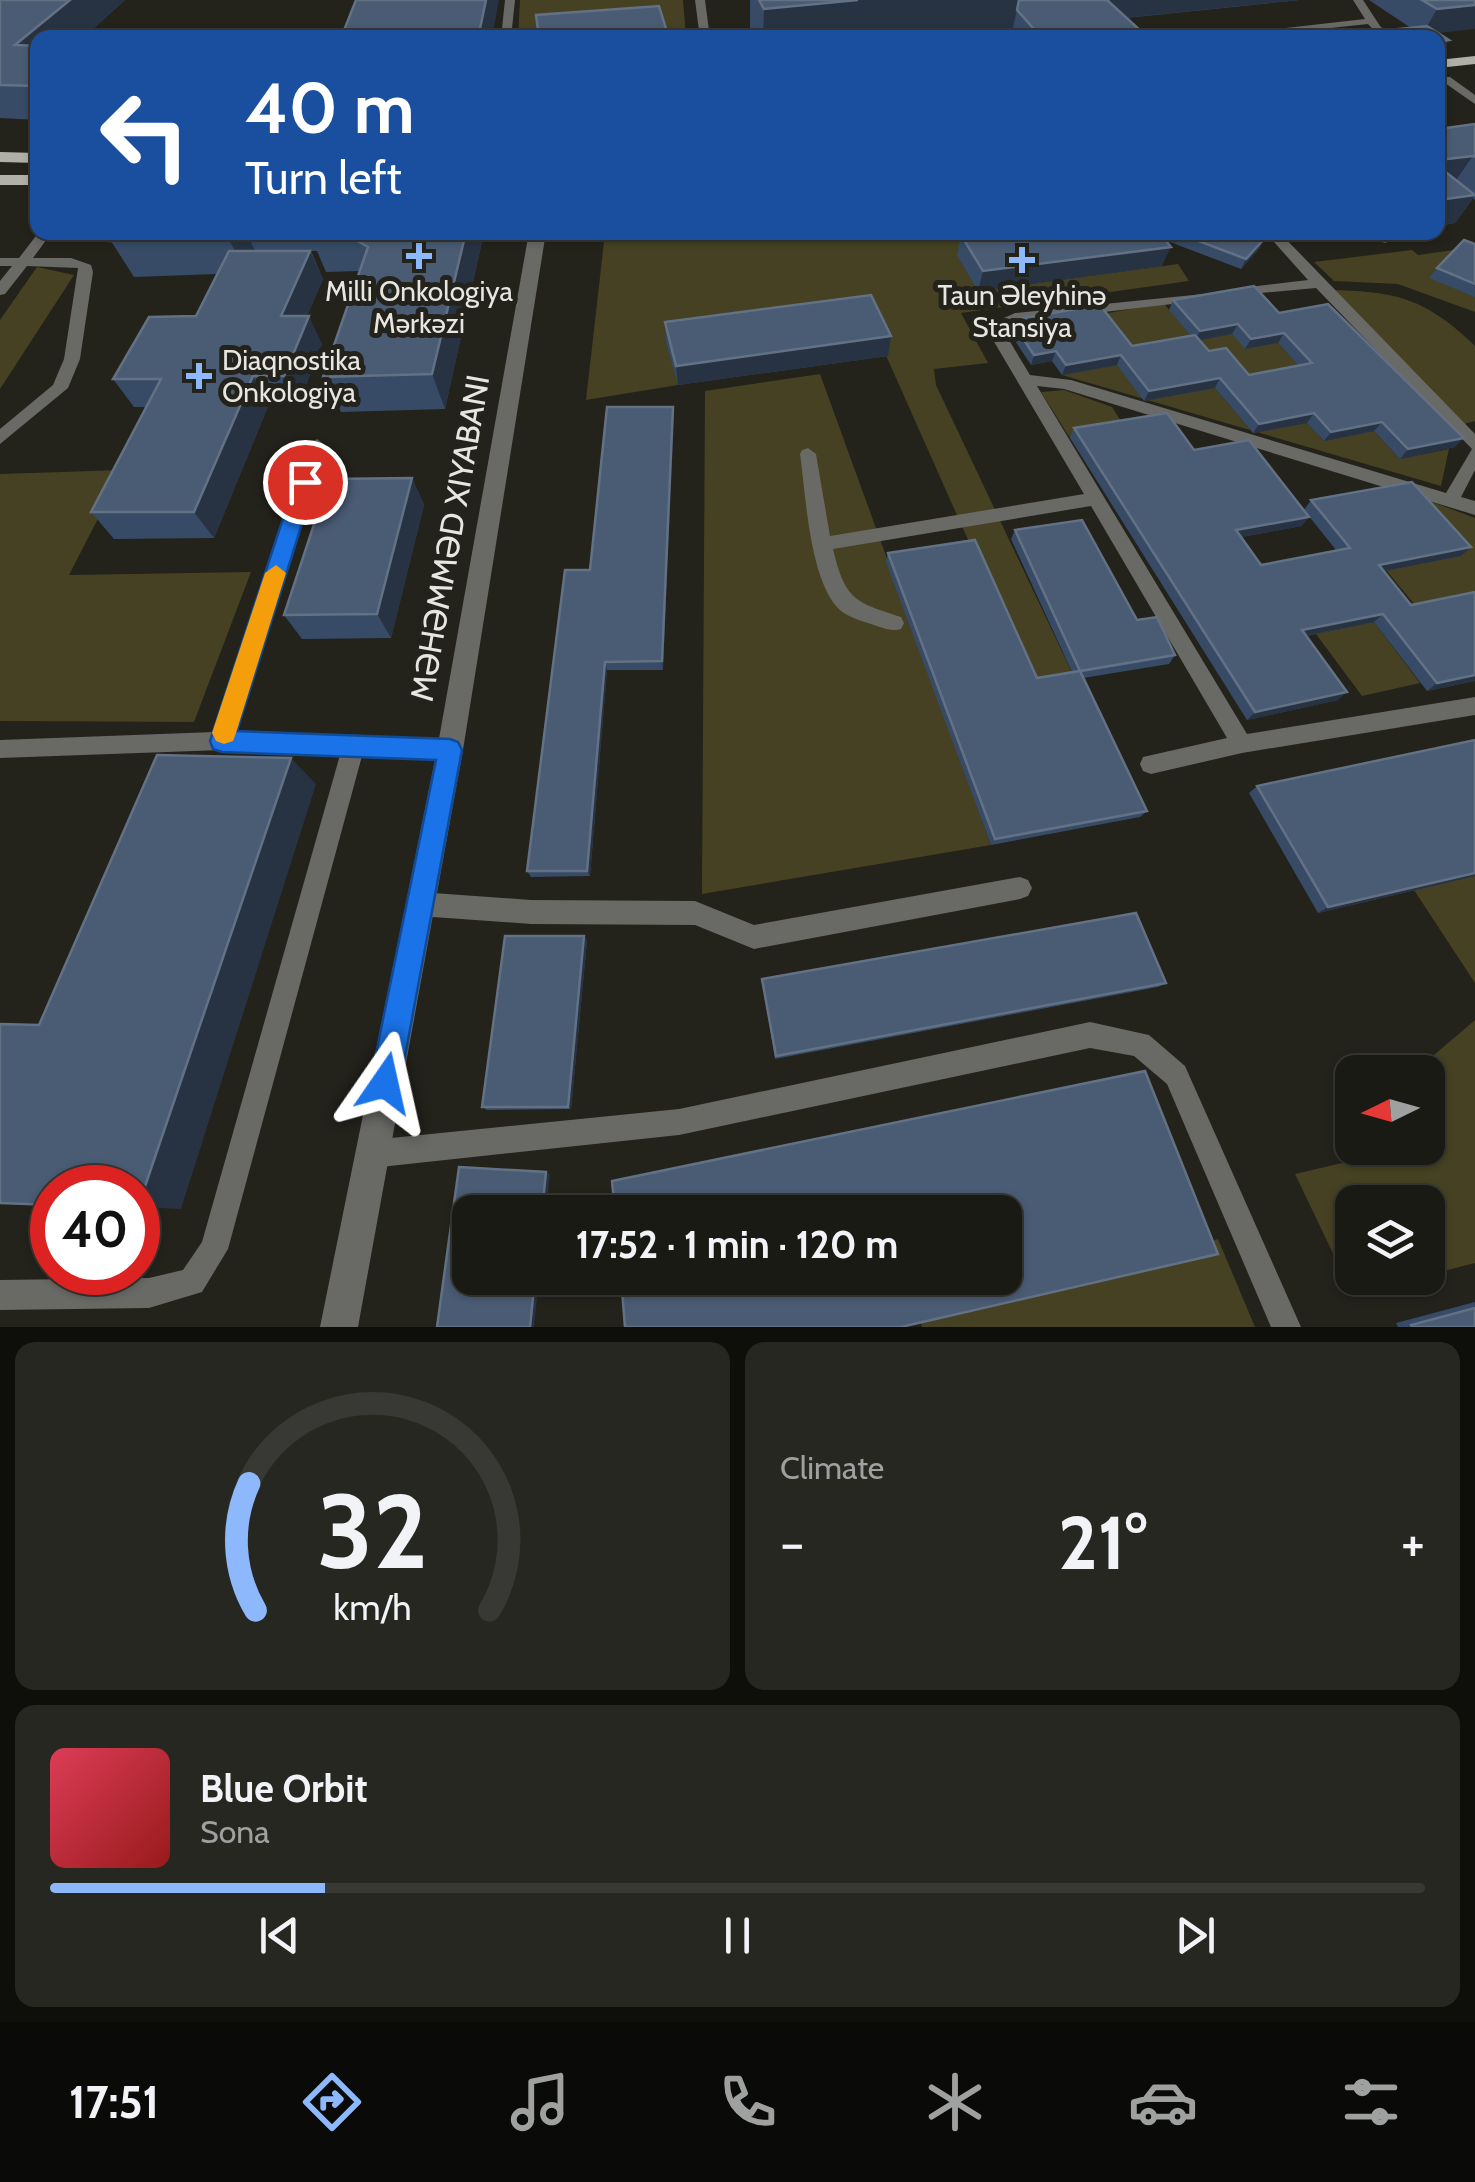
<!DOCTYPE html>
<meta charset="utf-8">
<style>
:root{--surface:#1a1a14;--page:#272722;--text:#f1f3f6;--muted:#9fa1a0;--line:#383834;--accent:#8db9fc}
body{margin:0;font-family:Cabin,sans-serif;background:var(--page);color:var(--text);height:100vh;display:flex;flex-direction:column;font-size:38px;white-space:nowrap}
*{box-sizing:border-box;margin:0}
p{font-size:32px;color:var(--muted)}
.icon{flex:none;width:55px;height:55px;fill:none;stroke:currentColor;stroke-width:2;stroke-linecap:round;stroke-linejoin:round}
.map{position:relative;height:1327px;overflow:hidden}
.details{display:flex;flex-direction:column;gap:15px;padding:15px;background:#0e0e0b;flex:1}
.details>*{flex:none}
.guide{position:absolute;left:30px;top:30px;width:1415px;height:210px;border-radius:20px;box-shadow:0 2px 8px #0004,0 0 0 2px var(--line);background:#1a4fa0;color:#fff;overflow:hidden}
.needle{width:65px;rotate:265deg}
.fabs{position:absolute;left:1335px;top:1055px;display:grid;gap:20px}
.fabs a{display:grid;place-items:center;width:110px;height:110px;border-radius:20px;background:var(--surface);box-shadow:0 2px 8px #0004,0 0 0 2px var(--line);font-size:50px}
.speed{position:absolute;left:30px;top:1165px;display:flex;gap:20px;font-size:50px;font-weight:700;text-align:center}
.speed>*{display:grid;place-content:center;width:130px;height:130px;border-radius:50%;background:var(--surface);box-shadow:0 2px 8px #0004,0 0 0 2px var(--line);line-height:1}
.speed .limit{border:15px solid #d22;background:#fff;color:#111}
.pin{position:absolute;display:grid;place-items:center;width:85px;height:85px;color:#fff;margin:-42px;border:5px solid #fff;border-radius:50%;box-shadow:0 2px 10px #0007}
.me{position:absolute;width:110px;margin:-55px;rotate:11deg;stroke-linejoin:round;filter:drop-shadow(0 0 8px #0008)}
.turn{display:flex;align-items:center;gap:35px;height:210px;padding:0 50px;font-size:45px}
.turn .icon{width:130px;height:130px;stroke-width:2.5}
.turn b{display:block;font-size:70px;line-height:85px}
.big{font-size:75px;font-weight:700;line-height:1.1}
.details .widget{flex:1;display:flex;flex-direction:column;justify-content:center;gap:15px;min-width:0;padding:0 35px;border-radius:20px;background:var(--page)}
.details .dial{align-items:center;gap:0}
.dial svg{height:260px;overflow:visible;fill:none;stroke:var(--line);stroke-width:7;stroke-linecap:round;text-anchor:middle}
.dial text{fill:var(--text);stroke:none}
.song{display:flex;align-items:center;gap:30px}
.cover{width:120px;height:120px;border-radius:15px;background:linear-gradient(135deg,hsl(350 70% 55%),hsl(0 70% 35%))}
.played{height:10px;border-radius:5px;background:linear-gradient(90deg,var(--accent) 20%,var(--line) 20%)}
.keys{display:flex;justify-content:space-around;direction:ltr}
.heat{display:flex;justify-content:space-between;align-items:center;font-size:55px;direction:ltr}
.details .tiles{flex:1;display:grid;gap:15px;grid-template-columns:1fr 1fr}
.widget:last-child{grid-column:span 2}
.trip{position:absolute;left:452px;top:1195px;width:570px;height:100px;border-radius:20px;background:var(--surface);box-shadow:0 2px 8px #0004,0 0 0 2px var(--line);font-weight:700;line-height:100px;text-align:center}
.tabs{display:flex;height:160px;justify-content:space-around;align-items:center;background:#0a0a08;color:var(--muted)}
.tabs .icon{width:70px;height:70px}
.tabs .active{color:var(--accent)}
.tabs b{font-size:45px;color:var(--text)}
.map>svg:first-child{display:block}
.green{fill:#454122}
.lines{fill:none;stroke-linecap:round;stroke-linejoin:round}
.service{fill:#696965;fill-rule:evenodd}
.tertiary{fill:#696965;fill-rule:evenodd}
.primary{fill:#b1b0a8;fill-rule:evenodd}
.wall{fill:#374b67;fill-rule:evenodd}
.shaded-wall{fill:#273343}
.building{fill:#4a5b74;stroke:#637185;stroke-width:2.5}
.route{fill:#1a73e8;stroke:#114b97;stroke-width:2.5}
.slow{fill:#f59e0b}
.poi-dot{fill:#8db9fc;stroke:#23221b;stroke-width:4}
.labels{text-anchor:middle;stroke-width:10;stroke-linejoin:round;paint-order:stroke}
.far-poi-label{font-size:28px;fill:#e7e6e1;stroke:#23221b}
.street-label{font-size:32px;fill:#e7e6e1;stroke:#23221b}
</style>
<div class="map">
<svg width="1475" height="1327" viewBox="0 0 1475 1327">
<rect width="100%" height="100%" fill="#23221b"/>
<!-- green -->
<g class="green">
<path d="M520,0H683L686,37L518,38Z"/>
<path d="M605,233H1129L979,291L1178,264L1189,281L961,313L988,363L934,369L936,385L1075,679L1033,686L868,315L667,342L678,385L586,400Z"/>
<path d="M1475,247V312L1398,284L1334,281L1314,262L1412,250L1418,255Z"/>
<path d="M37,267L74,275L0,389V320Z"/>
<path d="M1328,290C1396,291 1425,298 1475,346V421L1464,424Z"/>
<path d="M1164,303L1169,310L1232,334L1278,343L1306,373L1243,385L1128,356L1097,315Z"/>
<path d="M1117,365L1215,388L1253,433L1307,423L1324,441L1374,431L1400,459L1449,449L1441,486L1062,375Z"/>
<path d="M820,374L991,845L702,894L705,391Z"/>
<path d="M1064,390L1112,407L1126,429L1070,438L1041,392Z"/>
<path d="M123,470L69,575L251,572L194,722L0,721V474Z"/>
<path d="M1403,491L1475,518V599L1419,610L1386,570Z"/>
<path d="M1374,622L1420,683L1362,696L1316,634Z"/>
<path d="M1475,876V983L1414,890Z"/>
<path d="M1475,1020V1263L1428,1275V1202H1352V1278H1419L1353,1295L1295,1174L1406,1148H1428V1072H1414Z"/>
<path d="M1218,1239L1255,1327H922L918,1312L1182,1252Z"/>
</g>
<g class="lines">
<!-- service -->
<g class="service">
<path d="M505,0H515L511,38H501Z"/>
<path d="M695,0H705L710,38H700Z"/>
<path d="M1353,0H1363L1380,26L1393,38H1381L1368,24L1238,38H1196L1365,19Z"/>
<path d="M1442,77H1450L1475,95V104L1442,81Z"/>
<path d="M39,232H52L33,258H71L91,265L93,272L80,359L68,388L0,444V429L53,385L64,359L78,268L27,266L5,294L0,295V281L12,266H0V258H19Z"/>
<path d="M896,232H927L902,238Z"/>
<path d="M1265,232H1279L1475,434V470L1461,497L1475,501V515L1064,389L1037,386L1247,734L1475,697V715L1242,753L1151,774L1143,771L1140,764L1143,757L1227,738L1091,506L833,549C845,599 854,602 901,617L904,623L901,629C890,632 881,627 871,624C859,620 844,616 836,606C809,573 806,496 800,454L802,450L808,448L816,454L830,536L1084,494L990,335L995,322L1015,313L1203,294L1205,297L1198,301L1018,322L1007,327L1006,335L1030,375L1071,380L1446,493L1472,449L1316,288L1227,296L1225,293L1232,289L1308,280Z"/>
<path d="M1374,232H1389L1396,240L1384,243Z"/>
<path d="M317,439L325,445L235,732L450,740L458,743L461,750L458,757L450,760L362,756L228,1249L202,1292L149,1308L0,1310V1280L149,1278L183,1270L202,1242L340,755L222,750L0,758V740L214,732L309,445Z"/>
<path d="M1020,877L1028,880L1032,888L1028,896L1020,899L754,949L695,925L531,924L419,916L411,912L407,904L411,896L419,892L531,900L695,901L754,925Z"/>
<path d="M1090,1022L1149,1035L1185,1066L1301,1327H1271L1167,1084L1134,1056L1090,1048L679,1135L371,1168L361,1164L357,1154L361,1144L371,1140L679,1109Z"/>
</g>
<!-- tertiary -->
<path class="tertiary" d="M529,232H546L463,750L358,1327H320L437,750Z"/>
<!-- primary -->
<g class="primary">
<path d="M1475,56V64L1438,68V60Z"/>
<path d="M0,152L38,153V163L0,162Z"/>
<rect x="0" y="175" width="38" height="10"/>
</g>
</g>
<!-- wall -->
<g class="wall">
<path d="M0,0H125L83,38H38V120L0,118Z"/>
<path d="M750,0H1300L1126,18L1141,31L1139,38H1021L1013,28L916,38H755L750,27Z"/>
<path d="M1369,0H1475L1439,33L1444,50H1438V38H1396L1400,29L1411,28Z"/>
<path d="M667,32L668,38H539Z"/>
<path d="M1475,124V200L1473,198L1455,223L1438,226V129Z"/>
<path d="M117,232H482L483,237L445,409L341,412L323,377L360,271L326,272L317,251H311L323,279L307,316L322,344L299,403L269,404L214,538L114,539L91,512L146,407H134L113,379L196,316L217,274L134,277L111,241Z"/>
<path d="M1175,232L1264,239L1259,249L1241,269L1170,242Z"/>
<path d="M961,235L1162,266L978,291L957,255Z"/>
<path d="M1475,244V297L1429,278L1437,268Z"/>
<path d="M1173,300L1279,313L1455,447L1400,459L1374,431L1324,441L1307,423L1253,433L1215,388L1144,401L1117,365L1062,375L1052,361L1031,365L1008,330L1011,320L1132,346L1191,336L1169,310ZM1232,334L1245,349L1278,343L1299,366L1249,375L1209,351L1199,340Z"/>
<path d="M665,322L888,356L678,385L666,342Z"/>
<path d="M673,407L663,670H607L590,876L531,877L527,871L590,570Z"/>
<path d="M1074,428L1194,450L1302,526L1241,537L1261,565L1336,550L1304,510L1311,500L1461,556L1384,571L1411,605L1475,592V681L1427,691L1374,622L1306,636L1338,700L1247,720L1070,438Z"/>
<path d="M412,478L424,505L391,638L302,639L284,615Z"/>
<path d="M1015,530L1137,620L1175,655L1169,664L1083,678L1147,811L1140,817L991,845L886,562L888,553L1037,678L1072,672L1011,539Z"/>
<path d="M1257,786L1475,876L1318,913L1249,793Z"/>
<path d="M584,936L587,941L571,1109L487,1110L482,1107Z"/>
<path d="M762,979L1166,983L1158,987L775,1059Z"/>
<path d="M1475,1302V1327H1398L1396,1323Z"/>
</g>
<!-- shaded-wall -->
<g class="shaded-wall">
<path d="M70,0H125L83,38H38V78L15,45Z"/>
<path d="M486,0H499L492,38H478Z"/>
<path d="M858,0H1019L1013,28L916,38H763L764,9Z"/>
<path d="M1110,0H1300L1104,20Z"/>
<path d="M1475,5V29L1422,35L1437,9Z"/>
<path d="M1141,31L1139,38H1081Z"/>
<path d="M1449,40L1444,50H1438V42Z"/>
<path d="M1473,156L1454,183L1438,185V160Z"/>
<path d="M1475,195L1455,223L1438,226V200Z"/>
<path d="M231,232H246L256,253L247,273L228,238Z"/>
<path d="M466,232H482L483,237L445,409L432,374Z"/>
<path d="M1264,239L1259,249L1241,269L1246,259Z"/>
<path d="M1171,247L1162,266L978,291L983,271Z"/>
<path d="M310,251L323,279L295,344L281,316Z"/>
<path d="M309,316L322,344L299,403L284,376Z"/>
<path d="M1238,324L1232,334L1195,341L1200,331Z"/>
<path d="M1284,333L1278,343L1245,349L1251,339Z"/>
<path d="M891,336L888,356L678,385L676,366Z"/>
<path d="M1056,351L1052,361L1031,365L1034,355Z"/>
<path d="M1121,355L1117,365L1062,375L1066,365Z"/>
<path d="M253,376L269,404L214,538L194,512Z"/>
<path d="M1220,378L1215,388L1144,401L1149,391Z"/>
<path d="M673,407L674,416L663,670L662,661Z"/>
<path d="M1314,413L1307,423L1253,433L1259,424Z"/>
<path d="M1382,422L1374,431L1324,441L1331,432Z"/>
<path d="M1464,438L1455,447L1400,459L1408,449Z"/>
<path d="M412,478L424,505L391,638L377,614Z"/>
<path d="M1309,517L1302,526L1229,539L1236,530Z"/>
<path d="M1471,547L1461,556L1370,574L1379,565Z"/>
<path d="M1383,614L1374,622L1294,638L1302,630Z"/>
<path d="M605,662L607,670L590,876L587,871Z"/>
<path d="M1475,675V681L1427,691L1437,683Z"/>
<path d="M1347,692L1338,700L1247,720L1255,712Z"/>
<path d="M291,758L316,784L181,1209L138,1207Z"/>
<path d="M1475,873V876L1318,913L1328,907Z"/>
<path d="M584,936L587,941L571,1109L568,1107Z"/>
<path d="M546,1172L550,1174L546,1212H542Z"/>
<path d="M535,1278H539L534,1327H530Z"/>
</g>
<!-- building -->
<g class="building">
<path d="M0,0H70L15,45L38,46V86L0,85Z"/>
<path d="M356,0H486L478,38H341Z"/>
<path d="M759,0H858L764,9Z"/>
<path d="M1019,0H1107L1141,31L1081,38H1042L1017,10Z"/>
<path d="M1422,0H1475V5L1437,9Z"/>
<path d="M659,6L667,32L603,38H539L536,15Z"/>
<path d="M1427,26L1449,40L1438,42V38H1412L1400,29Z"/>
<path d="M1475,124V157L1473,156L1438,160V129Z"/>
<path d="M1438,166L1475,195L1438,200Z"/>
<path d="M117,232H231L228,238L111,241Z"/>
<path d="M312,232H466L432,374L323,377L368,247L349,236H311Z"/>
<path d="M984,232H1159L1171,247L983,271L961,235Z"/>
<path d="M1175,232H1247L1264,239L1246,259Z"/>
<path d="M1464,240L1475,244V284L1437,268Z"/>
<path d="M229,251H310L281,316H309L284,376H253L194,512H91L161,379H113L149,317L196,316Z"/>
<path d="M1254,286L1279,313L1328,304L1464,438L1408,449L1382,422L1331,432L1314,413L1259,424L1220,378L1149,391L1121,355L1066,365L1056,351L1034,355L1011,320L1100,305L1132,346L1195,335L1209,351L1226,348L1249,375L1312,363L1284,333L1251,339L1238,324L1200,331L1173,300Z"/>
<path d="M871,295L891,336L676,366L665,322Z"/>
<path d="M607,407H673L662,661L605,662L587,871H527L565,570H590Z"/>
<path d="M1167,413L1194,450L1249,440L1309,517L1236,530L1261,565L1350,548L1311,500L1412,482L1471,547L1379,565L1411,605L1475,592V675L1437,683L1383,614L1302,630L1347,692L1255,712L1074,428Z"/>
<path d="M412,478L377,614L284,615L329,479Z"/>
<path d="M1082,520L1137,620L1157,617L1175,655L1080,671L1015,530Z"/>
<path d="M975,540L1037,678L1080,671L1147,811L995,839L888,553Z"/>
<path d="M1475,740V873L1328,907L1257,786Z"/>
<path d="M157,755L291,758L138,1207V1188H52V1205L0,1203V1024L39,1025Z"/>
<path d="M1136,913L1166,983L776,1056L762,979Z"/>
<path d="M505,936H584L568,1107H482Z"/>
<path d="M1145,1071L1218,1254L901,1327H625L621,1278H1005V1212H615L612,1181Z"/>
<path d="M459,1167L546,1172L542,1212H470V1278H535L530,1327H437Z"/>
<path d="M1475,1308V1327H1412L1411,1325Z"/>
</g>
<!-- route -->
<path class="route" d="M305,475L315,482L237,731L450,739L458,742L462,750L400,1083L395,1094L385,1098L374,1094L370,1083L436,760L222,752L213,749L210,741L295,482Z"/>
<!-- slow -->
<path class="slow" d="M276,565L286,573L236,733L233,741L224,744L216,741L212,733L265,573Z"/>
<!-- markers -->
<g class="poi-dot">
<path d="M414 241h10v10h10v10h-10v10h-10v-10h-10v-10h10z"/>
<path d="M1017 245h10v10h10v10h-10v10h-10v-10h-10v-10h10z"/>
<path d="M194 361h10v10h10v10h-10v10h-10v-10h-10v-10h10z"/>
</g>
<g class="labels">
<!-- far-poi labels -->
<g class="far-poi-label">
<text x="419" y="301">Milli Onkologiya<tspan x="419" dy="32">Mərkəzi</tspan></text>
<text x="1022" y="305">Taun Əleyhinə<tspan x="1022" dy="32">Stansiya</tspan></text>
<text x="222" y="370" text-anchor="start">Diaqnostika<tspan x="222" dy="32">Onkologiya</tspan></text>
</g>
<!-- street labels -->
<g class="street-label">
<text transform="translate(450 538) rotate(-80)" y="11">MƏHƏMMƏD XIYABANI</text>
</g>
</g>
</svg>
<div class="fabs">
<a><svg class="needle" viewBox="-14 -14 28 28"><path d="M0-13l5 13h-10z" fill="#e53935"/><path d="M0 13l5-13h-10z" fill="#9fa1a0"/></svg></a>
<a><svg class="icon" aria-label="layers" viewBox="0 0 24 24"><path d="M12 4l9 5-9 5-9-5zM3 14l9 5 9-5"/></svg></a>
</div>
<div class="speed"><div class="limit">40</div></div>
<div class="pin" style="left:305px;top:482px;background:#d93025"><svg class="icon" aria-label="arrive" viewBox="0 0 24 24"><path d="M6 21V4h12l-3 4 3 4H6"/></svg></div>
<svg class="me" style="left:385px;top:1083px" viewBox="-20 -20 40 40"><path d="M0-17L14 15 0 8-14 15z" fill="#1a73e8" stroke="#fff" stroke-width="4"/></svg>
<div class="trip">17:52 · 1 min · 120 m</div>
<div class="guide">
<div class="turn"><svg class="icon" aria-label="left" viewBox="0 0 24 24"><path d="M17 20v-9H6M10 6l-5 5 5 5"/></svg><div><b>40 m</b>Turn left</div></div>
</div>
</div>
<section class="details">
<div class="tiles">
<div class="widget dial"><svg viewBox="0 0 100 80">
<path d="M14 69A42 42 0 1 1 86 69"/>
<path d="M14 69A42 42 0 0 1 12 30" stroke="#8db9fc"/>
<text x="50" y="56" font-size="32" font-weight="700">32</text>
<text x="50" y="72" font-size="11">km/h</text>
</svg></div>
<div class="widget"><p>Climate</p>
<div class="heat"><a>−</a><b class="big">21°</b><a>+</a></div>
</div>
<div class="widget">
<div class="song"><i class="cover"></i><div><b>Blue Orbit</b><p>Sona</p></div></div>
<div class="played"></div>
<div class="keys"><svg class="icon" aria-label="previous" viewBox="0 0 24 24"><path d="M18 5L8 12l10 7zM5 5v14"/></svg><svg class="icon" aria-label="pause" viewBox="0 0 24 24"><path d="M8 5v14M16 5v14"/></svg><svg class="icon" aria-label="next" viewBox="0 0 24 24"><path d="M6 5l10 7-10 7zM19 5v14"/></svg></div>
</div>
</div>
</section>
<nav class="tabs">
<b>17:51</b>
<svg class="icon active" aria-label="directions" viewBox="0 0 24 24"><path d="M12 3l9 9-9 9-9-9zM9 14v-3h6M13 9l2 2-2 2"/></svg>
<svg class="icon" aria-label="music" viewBox="0 0 24 24"><path d="M9 18V5l10-2v13"/><circle cx="6" cy="18" r="3"/><circle cx="16" cy="16" r="3"/></svg>
<svg class="icon" aria-label="phone" viewBox="0 0 24 24"><path d="M5 4h4l2 5-3 2q2 4 5 5l2-3 5 2v4C11 20 4 13 5 4z"/></svg>
<svg class="icon" aria-label="climate" viewBox="0 0 24 24"><path d="M12 3v18M4 7l16 10M4 17L20 7"/></svg>
<svg class="icon" aria-label="car" viewBox="0 0 24 24"><path d="M5 17H2v-5l4-1 3-4h7l3 4 3 1v5h-3M9 17h6M6 11h13"/><circle cx="7" cy="17" r="2"/><circle cx="17" cy="17" r="2"/></svg>
<svg class="icon" aria-label="filters" viewBox="0 0 24 24"><path d="M4 7h16M4 17h16"/><circle cx="9" cy="7" r="2"/><circle cx="15" cy="17" r="2"/></svg>
</nav>
